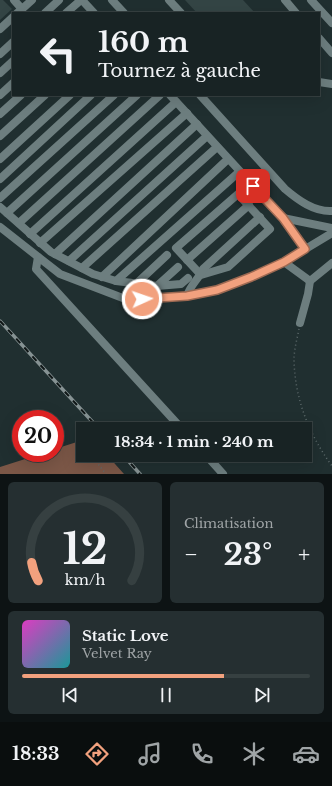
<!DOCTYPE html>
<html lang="fr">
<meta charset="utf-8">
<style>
:root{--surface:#182324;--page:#252f31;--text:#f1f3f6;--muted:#9fa4a6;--line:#364041;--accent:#f2a17e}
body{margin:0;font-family:"Libre Baskerville",serif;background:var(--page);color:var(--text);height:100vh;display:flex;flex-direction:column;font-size:15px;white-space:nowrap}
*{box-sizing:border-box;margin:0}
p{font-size:13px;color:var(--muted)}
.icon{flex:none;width:22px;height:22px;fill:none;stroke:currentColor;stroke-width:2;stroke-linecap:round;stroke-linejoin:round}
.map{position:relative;height:474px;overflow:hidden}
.side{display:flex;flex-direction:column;gap:8px;padding:8px;background:#0d1314;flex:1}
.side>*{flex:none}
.top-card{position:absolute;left:12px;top:12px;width:308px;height:84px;border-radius:0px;box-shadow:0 4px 16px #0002,0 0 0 1px var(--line);background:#182324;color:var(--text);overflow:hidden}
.speed{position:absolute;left:12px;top:410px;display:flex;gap:8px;font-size:20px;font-weight:700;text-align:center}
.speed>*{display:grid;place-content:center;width:52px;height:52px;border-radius:50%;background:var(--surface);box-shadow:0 4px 16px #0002,0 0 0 1px var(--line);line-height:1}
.speed .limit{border:6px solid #d22;background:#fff;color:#111}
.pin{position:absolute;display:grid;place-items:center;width:34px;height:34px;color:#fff;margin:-17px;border-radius:8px;box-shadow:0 2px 6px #0006}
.me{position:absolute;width:44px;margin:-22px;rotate:87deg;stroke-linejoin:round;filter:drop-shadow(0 0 3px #0008)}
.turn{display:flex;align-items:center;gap:14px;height:84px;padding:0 20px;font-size:18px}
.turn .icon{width:52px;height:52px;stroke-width:2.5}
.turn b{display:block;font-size:28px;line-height:34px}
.big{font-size:30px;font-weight:700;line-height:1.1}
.side .card{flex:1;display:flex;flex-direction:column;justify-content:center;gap:6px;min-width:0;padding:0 14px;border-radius:6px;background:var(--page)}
.side .dial{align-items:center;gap:0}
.dial svg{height:104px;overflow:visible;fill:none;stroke:var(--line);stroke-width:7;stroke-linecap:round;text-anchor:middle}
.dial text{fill:var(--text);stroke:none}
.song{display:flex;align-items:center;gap:12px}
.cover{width:48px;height:48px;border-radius:6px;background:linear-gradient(135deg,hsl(310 70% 55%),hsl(180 70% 35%))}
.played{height:4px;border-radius:2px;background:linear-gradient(90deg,var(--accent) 70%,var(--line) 70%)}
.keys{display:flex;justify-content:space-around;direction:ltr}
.heat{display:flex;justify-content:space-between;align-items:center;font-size:22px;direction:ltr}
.side .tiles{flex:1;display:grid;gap:8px;grid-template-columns:1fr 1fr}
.card:last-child{grid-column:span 2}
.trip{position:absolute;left:76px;top:422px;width:236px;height:40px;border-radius:0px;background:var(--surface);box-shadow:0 4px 16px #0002,0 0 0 1px var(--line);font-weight:700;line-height:40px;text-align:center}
.tabs{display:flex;height:64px;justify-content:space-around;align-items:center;background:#0a0e0e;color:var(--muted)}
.tabs .icon{width:28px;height:28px}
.tabs .current{color:var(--accent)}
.tabs b{font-size:18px;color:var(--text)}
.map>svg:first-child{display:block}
.forest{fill:#7b5747}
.building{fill:#344545}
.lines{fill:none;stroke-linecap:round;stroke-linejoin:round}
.path{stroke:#5e6b6c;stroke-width:1.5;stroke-dasharray:1 3;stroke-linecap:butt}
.minor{stroke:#6d7e7f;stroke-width:8}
.rail-casing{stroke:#869293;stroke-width:3.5}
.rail{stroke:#0f1616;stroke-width:2;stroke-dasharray:6;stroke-linecap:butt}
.route-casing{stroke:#9d6952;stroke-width:10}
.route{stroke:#f2a17e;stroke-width:7}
</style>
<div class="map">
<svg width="332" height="474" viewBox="0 0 332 474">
<rect width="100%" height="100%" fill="#202f30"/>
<!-- forest -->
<path class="forest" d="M83,440V455H107L124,474H0V467L44,453H55V449Z"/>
<!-- building -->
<g class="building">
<path d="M0,0H3L12,9L0,20Z"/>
<path d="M185,0H243L255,13H197Z"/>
</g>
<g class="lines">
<!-- path -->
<g class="path">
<path d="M299,329C297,339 294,350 294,360C295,400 309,434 332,466"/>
<path d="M91,455L106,474"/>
</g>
<!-- minor -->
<g class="minor">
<path d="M14,0L22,9L17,13"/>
<path d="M82,0L94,13"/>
<path d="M112,0L124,13"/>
<path d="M169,0L181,13"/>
<path d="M285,0L296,13"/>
<path d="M311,0L332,23"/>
<path d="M22,9L32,0"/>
<path d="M45,13L59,0"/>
<path d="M66,13L81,0"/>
<path d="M0,29L13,17"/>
<path d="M319,38L332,53"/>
<path d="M0,54L13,42"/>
<path d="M0,73L13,61"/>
<path d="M319,82L332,84"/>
<path d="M0,95L13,83"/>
<path d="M170,95L283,218L305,249"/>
<path d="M200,95L285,189C298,200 314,212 332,211"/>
<path d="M0,114L21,95"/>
<path d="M0,136L45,95"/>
<path d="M0,159L70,95"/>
<path d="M0,179L91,95"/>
<path d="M238,194L270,229L228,267L201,275L176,248Z"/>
<path d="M0,198L114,95"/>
<path d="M0,207L51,252L93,274L116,281L239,172"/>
<path d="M7,213L137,95"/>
<path d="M283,218L332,228"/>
<path d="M19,223L160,95"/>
<path d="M0,227L60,274L128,300L187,296L217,290L251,277L284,262L332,233"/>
<path d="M30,234L176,102"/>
<path d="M40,243L187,113"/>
<path d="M55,254L197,124"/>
<path d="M38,257L36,269L182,429"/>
<path d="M187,260L249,205"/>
<path d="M69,261L207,136"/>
<path d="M284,262L310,281L332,263"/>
<path d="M82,268L217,147"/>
<path d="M102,277L228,159"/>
<path d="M116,281L157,286L181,284L188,278"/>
<path d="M136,284L167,255"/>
<path d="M157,286L178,267"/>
<path d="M187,296C190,285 199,279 203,269L260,217"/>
<path d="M300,323L308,294L310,281"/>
<path d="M206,455L223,474"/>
</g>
<defs>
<g id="rail">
<path d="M0,321L99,429"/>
<path d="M123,455L140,474"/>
</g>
</defs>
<!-- rail casing -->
<use href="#rail" class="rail-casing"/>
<!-- rail -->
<use href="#rail" class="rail"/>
</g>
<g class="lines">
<defs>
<path id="route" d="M142,299L187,296L217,290L251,277L284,262L305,249L283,218L253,186"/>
</defs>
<!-- route casing -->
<use href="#route" class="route-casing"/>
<!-- route -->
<use href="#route" class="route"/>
</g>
</svg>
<div class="speed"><div class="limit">20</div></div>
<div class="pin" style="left:253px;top:186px;background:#d93025"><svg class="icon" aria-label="arrive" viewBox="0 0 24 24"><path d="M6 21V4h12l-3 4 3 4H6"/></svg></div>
<svg class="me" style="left:142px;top:299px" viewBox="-20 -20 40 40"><circle r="17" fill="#f2a17e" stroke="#fff" stroke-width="3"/><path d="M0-11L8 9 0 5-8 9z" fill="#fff"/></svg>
<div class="trip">18:34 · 1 min · 240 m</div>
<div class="top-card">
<div class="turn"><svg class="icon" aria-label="left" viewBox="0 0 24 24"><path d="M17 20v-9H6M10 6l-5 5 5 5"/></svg><div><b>160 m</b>Tournez à gauche</div></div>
</div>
</div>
<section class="side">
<div class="tiles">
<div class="card dial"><svg viewBox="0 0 100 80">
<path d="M14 69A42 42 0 1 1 86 69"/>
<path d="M14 69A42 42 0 0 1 9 55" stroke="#f2a17e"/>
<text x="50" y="56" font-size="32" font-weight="700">12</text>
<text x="50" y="72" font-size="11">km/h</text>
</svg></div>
<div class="card"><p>Climatisation</p>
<div class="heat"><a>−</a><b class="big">23°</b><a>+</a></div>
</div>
<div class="card">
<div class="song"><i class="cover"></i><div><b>Static Love</b><p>Velvet Ray</p></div></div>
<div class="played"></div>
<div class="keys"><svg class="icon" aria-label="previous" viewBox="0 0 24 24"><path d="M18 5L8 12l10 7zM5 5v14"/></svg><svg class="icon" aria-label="pause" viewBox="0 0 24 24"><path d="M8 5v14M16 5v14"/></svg><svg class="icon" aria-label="next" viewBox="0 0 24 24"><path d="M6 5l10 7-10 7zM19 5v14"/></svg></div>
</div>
</div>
</section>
<nav class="tabs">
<b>18:33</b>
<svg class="icon current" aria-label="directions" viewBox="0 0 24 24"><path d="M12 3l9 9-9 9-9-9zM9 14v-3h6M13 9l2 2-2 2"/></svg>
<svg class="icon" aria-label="music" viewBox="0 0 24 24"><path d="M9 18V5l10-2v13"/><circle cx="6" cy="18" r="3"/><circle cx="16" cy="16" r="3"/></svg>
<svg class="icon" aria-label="phone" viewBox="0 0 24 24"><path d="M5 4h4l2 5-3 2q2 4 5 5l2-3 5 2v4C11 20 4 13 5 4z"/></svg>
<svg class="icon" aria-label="climate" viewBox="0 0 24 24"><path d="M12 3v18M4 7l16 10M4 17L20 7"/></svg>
<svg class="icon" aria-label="car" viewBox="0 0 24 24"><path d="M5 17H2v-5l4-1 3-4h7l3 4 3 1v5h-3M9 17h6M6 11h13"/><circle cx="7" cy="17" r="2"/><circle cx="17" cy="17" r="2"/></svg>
</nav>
